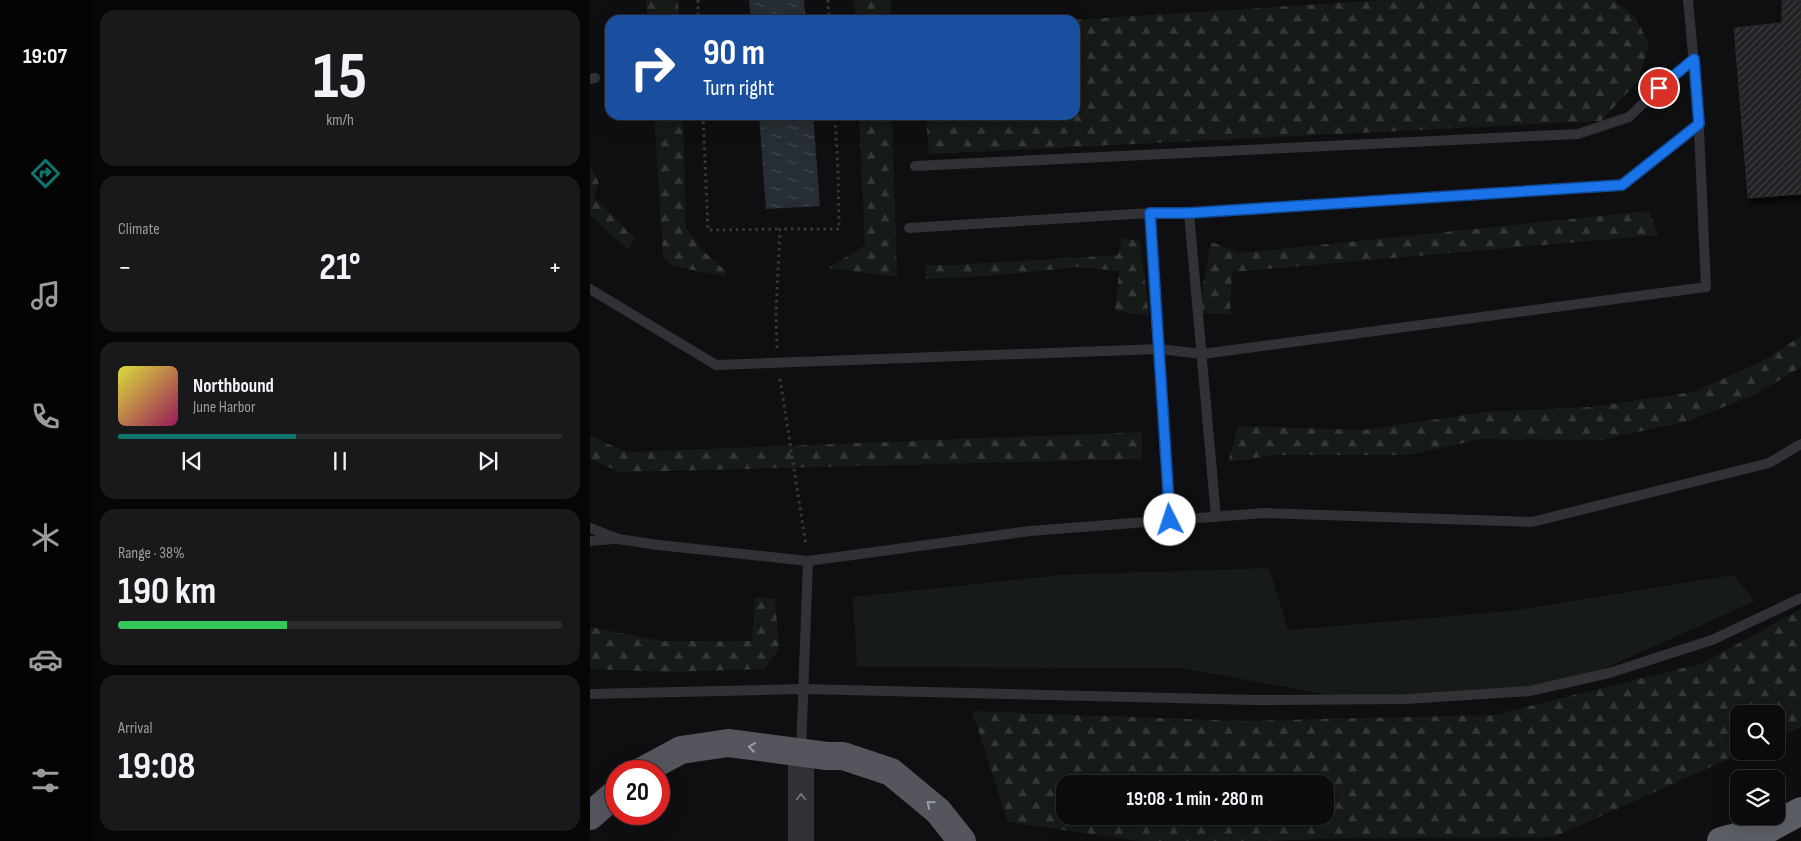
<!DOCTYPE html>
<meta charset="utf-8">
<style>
:root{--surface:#0b0b0d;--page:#19191b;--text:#f1f3f6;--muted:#9a9b9d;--line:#2b2b2e;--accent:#0f766e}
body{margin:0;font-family:"Sofia Sans Condensed",sans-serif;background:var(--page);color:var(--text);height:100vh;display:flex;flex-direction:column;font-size:19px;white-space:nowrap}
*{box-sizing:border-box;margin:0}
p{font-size:16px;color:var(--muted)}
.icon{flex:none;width:28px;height:28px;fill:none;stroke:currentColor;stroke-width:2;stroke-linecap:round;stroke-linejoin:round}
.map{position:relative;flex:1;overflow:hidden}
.panel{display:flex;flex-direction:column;gap:10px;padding:10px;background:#060607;width:500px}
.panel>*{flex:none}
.banner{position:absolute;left:15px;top:15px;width:475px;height:105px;border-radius:15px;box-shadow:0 5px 20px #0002,0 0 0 1px var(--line);background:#1a4fa0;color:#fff;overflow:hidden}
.tools{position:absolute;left:1140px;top:705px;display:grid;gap:10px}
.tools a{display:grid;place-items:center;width:55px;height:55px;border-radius:10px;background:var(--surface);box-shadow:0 5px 20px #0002,0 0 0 1px var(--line);font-size:25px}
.speed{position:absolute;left:15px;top:760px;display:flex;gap:10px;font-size:25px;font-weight:700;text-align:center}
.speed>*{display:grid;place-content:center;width:65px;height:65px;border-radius:50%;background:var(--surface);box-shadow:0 5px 20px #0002,0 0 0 1px var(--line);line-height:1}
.speed .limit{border:8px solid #d22;background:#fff;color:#111}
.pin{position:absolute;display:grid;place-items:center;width:42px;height:42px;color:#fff;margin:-21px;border:2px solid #fff;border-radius:50%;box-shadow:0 1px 5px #0007}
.me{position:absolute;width:55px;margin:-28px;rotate:356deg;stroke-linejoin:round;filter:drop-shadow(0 0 4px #0008)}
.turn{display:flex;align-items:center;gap:18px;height:105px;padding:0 15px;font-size:22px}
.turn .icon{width:65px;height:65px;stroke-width:2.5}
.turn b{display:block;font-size:35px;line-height:42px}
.big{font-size:38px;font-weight:700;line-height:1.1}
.panel .tile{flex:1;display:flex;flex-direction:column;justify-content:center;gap:8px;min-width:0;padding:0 18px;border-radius:15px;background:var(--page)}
.panel .dial{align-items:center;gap:0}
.dial b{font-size:65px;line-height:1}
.song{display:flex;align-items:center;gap:15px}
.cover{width:60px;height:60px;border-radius:8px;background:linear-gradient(135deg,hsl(60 70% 55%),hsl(330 70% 35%))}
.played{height:5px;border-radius:2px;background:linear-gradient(90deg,var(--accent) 40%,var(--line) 40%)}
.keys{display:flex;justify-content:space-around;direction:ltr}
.heat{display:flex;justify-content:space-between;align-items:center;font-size:28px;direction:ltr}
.charge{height:8px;border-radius:4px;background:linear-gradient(90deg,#34c759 38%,var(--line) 0)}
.trip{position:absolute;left:466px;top:775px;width:278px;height:50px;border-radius:15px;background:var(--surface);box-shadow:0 5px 20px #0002,0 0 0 1px var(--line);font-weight:700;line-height:50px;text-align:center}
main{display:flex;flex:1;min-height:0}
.dock{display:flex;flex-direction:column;width:90px;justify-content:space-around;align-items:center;background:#040405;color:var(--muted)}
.dock .icon{width:35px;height:35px}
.dock .on{color:var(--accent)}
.dock b{font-size:22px;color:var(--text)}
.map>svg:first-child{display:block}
.green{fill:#161b17}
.forest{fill:url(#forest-firs);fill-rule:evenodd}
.water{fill:url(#water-ripples)}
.building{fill:url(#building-hatch);stroke:#2a292d;filter:url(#shadow)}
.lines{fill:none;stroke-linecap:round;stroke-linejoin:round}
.path{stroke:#37383c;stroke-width:3;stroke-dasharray:2.5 4;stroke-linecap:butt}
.service{stroke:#313136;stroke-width:10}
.tertiary{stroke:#313136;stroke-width:26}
.trunk{stroke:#55565d;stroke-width:28}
.motorway{stroke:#5d5f66;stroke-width:28}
.oneway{stroke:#999da9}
.oneway2{stroke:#6f717a}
.route-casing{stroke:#114b97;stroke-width:12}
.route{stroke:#1a73e8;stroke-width:9}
</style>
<main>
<nav class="dock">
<b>19:07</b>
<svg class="icon on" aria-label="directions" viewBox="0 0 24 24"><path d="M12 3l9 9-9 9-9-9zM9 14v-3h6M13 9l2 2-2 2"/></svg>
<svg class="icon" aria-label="music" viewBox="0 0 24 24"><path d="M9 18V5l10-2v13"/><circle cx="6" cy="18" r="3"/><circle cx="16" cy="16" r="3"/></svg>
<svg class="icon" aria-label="phone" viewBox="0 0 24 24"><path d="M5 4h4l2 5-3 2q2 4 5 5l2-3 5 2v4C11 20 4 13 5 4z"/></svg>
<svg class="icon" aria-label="climate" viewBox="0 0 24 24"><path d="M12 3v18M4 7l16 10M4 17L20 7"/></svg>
<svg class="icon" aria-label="car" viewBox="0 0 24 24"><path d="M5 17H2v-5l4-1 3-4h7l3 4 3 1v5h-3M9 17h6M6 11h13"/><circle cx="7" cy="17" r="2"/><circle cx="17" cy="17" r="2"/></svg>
<svg class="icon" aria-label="filters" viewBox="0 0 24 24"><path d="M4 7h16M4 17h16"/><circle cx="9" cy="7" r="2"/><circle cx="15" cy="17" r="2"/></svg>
</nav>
<section class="panel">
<div class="tile dial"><b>15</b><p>km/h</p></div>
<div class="tile"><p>Climate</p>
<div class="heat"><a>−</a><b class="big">21°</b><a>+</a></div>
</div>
<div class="tile">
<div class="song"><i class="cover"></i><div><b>Northbound</b><p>June Harbor</p></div></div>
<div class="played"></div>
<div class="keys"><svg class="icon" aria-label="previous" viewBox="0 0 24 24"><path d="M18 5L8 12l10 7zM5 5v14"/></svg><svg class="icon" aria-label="pause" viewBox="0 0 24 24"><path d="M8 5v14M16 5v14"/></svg><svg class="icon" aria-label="next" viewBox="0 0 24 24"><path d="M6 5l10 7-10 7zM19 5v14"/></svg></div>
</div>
<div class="tile"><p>Range · 38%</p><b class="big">190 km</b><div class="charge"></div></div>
<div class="tile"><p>Arrival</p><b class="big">19:08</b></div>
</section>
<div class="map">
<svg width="1211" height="841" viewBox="0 0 1211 841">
<defs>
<pattern id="forest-firs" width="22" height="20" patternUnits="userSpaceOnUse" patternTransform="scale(1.25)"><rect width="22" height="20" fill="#161b17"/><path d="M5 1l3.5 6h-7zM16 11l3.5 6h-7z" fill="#353936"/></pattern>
<pattern id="water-ripples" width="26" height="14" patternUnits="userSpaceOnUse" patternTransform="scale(1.25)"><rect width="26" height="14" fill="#262d34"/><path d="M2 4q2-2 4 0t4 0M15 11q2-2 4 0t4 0" fill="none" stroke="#42484f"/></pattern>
<pattern id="building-hatch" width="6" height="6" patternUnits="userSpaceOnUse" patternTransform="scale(1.25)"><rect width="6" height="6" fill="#222225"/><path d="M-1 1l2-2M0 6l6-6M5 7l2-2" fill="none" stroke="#3f3f42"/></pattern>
<filter id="shadow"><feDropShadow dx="3" dy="5.5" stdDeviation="2.5" flood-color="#0009"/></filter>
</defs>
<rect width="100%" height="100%" fill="#0f0f11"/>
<!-- green -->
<path class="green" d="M679,568L698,630L920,611L1143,575L1165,601L978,685L751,697L590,668L267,667L263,597L470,575Z"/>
<!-- forest -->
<g class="forest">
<path d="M56,0H88L89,20H58Z"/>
<path d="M264,0H301V20H265Z"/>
<path d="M794,0H1024L1046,18L1059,45L1048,81L1011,121L339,154L336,115H485V20H482Z"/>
<path d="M64,115H93L96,228L111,249L137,272L134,276L82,266L73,257Z"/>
<path d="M269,115H302L307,277L239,268L275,245Z"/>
<path d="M0,165L9,184L3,196L45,238L38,250L0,215Z"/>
<path d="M1059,211L1068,235L642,272L640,314L608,313L621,242L651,253Z"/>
<path d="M532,238L550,241L559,316L525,311L529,271L488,267L397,276L336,279V265H362L528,255Z"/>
<path d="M1211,336V367L1164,395L1098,421L1011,440L891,439L819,455H685L638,462L648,426L772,430L896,412L999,407L1103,392L1171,362Z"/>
<path d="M552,432V459L30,472L0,459V436L37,452Z"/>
<path d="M165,597L185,599L189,649L174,669L80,672L0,669V627L71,641H162Z"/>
<path d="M1211,609V727L1186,738V714H1149V751H1156L964,837L757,838L669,841H550L418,822L382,711L652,721L904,715L1113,663ZM475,784H735V816H475Z"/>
</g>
<!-- water -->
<g class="water">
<path d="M159,0H214L216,20H161Z"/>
<path d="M169,115H223L230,206L176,209Z"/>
</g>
<!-- building -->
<path class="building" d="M1192,0H1211V194L1158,198L1144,28L1192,23Z"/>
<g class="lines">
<!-- path -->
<g class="path">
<path d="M108,0V20"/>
<path d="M238,0L239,20"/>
<path d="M113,115L118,230L190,229"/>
<path d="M187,348L186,313L190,229H249L248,171L245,115"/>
<path d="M190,379L216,546"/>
</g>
<!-- service -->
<g class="service">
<path d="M0,79L5,78"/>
<path d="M325,166L988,134L1039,117L1069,88L1104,59"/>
<path d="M560,213L580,520"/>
<path d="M319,228L560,213H599"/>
<path d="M0,289L126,365L569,349L612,354L1116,287L1108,107L1098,0"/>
<path d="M626,517L599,213L1032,185L1109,124"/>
<path d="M0,528L28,539L68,545L218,561L440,531L674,513L942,522L1179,463L1211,444"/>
<path d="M0,541L24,539"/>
<path d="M0,694L213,689L666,700L816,699L940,691L1019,673L1122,640L1211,598"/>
<path d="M211,752L218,561"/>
</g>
<!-- tertiary -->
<path class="tertiary" d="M211,841V753"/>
<!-- trunk -->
<g class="trunk">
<path d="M52,771L91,750L138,743L237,756H253L301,772L348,811L372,841"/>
<path d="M0,816L26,793"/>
</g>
<!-- motorway -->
<path class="motorway" d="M1131,841L1180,828L1211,811"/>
</g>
<!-- one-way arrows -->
<defs><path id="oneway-chevron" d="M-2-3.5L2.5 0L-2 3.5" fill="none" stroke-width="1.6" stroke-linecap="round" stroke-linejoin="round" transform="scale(1.25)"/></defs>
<g class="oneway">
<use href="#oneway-chevron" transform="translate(162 747) rotate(-172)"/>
<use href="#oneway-chevron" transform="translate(340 804) rotate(-141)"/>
</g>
<use class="oneway2" href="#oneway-chevron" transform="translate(211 797) rotate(-90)"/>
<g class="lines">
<defs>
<path id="route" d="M580,520L560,213H599L1032,185L1109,124L1104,59L1069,88"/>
</defs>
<!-- route casing -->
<use href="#route" class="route-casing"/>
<!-- route -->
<use href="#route" class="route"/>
</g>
</svg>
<div class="tools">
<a><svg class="icon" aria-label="search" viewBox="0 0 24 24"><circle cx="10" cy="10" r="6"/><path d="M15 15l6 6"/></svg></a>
<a><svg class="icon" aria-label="layers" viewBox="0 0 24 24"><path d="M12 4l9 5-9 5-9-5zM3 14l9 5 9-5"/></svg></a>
</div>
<div class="speed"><div class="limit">20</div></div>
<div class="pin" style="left:1069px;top:88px;background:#d93025"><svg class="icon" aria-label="arrive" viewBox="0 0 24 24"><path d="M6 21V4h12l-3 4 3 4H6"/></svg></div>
<svg class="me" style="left:580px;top:520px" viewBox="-20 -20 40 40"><circle r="19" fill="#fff"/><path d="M0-13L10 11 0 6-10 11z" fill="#1a73e8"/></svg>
<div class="trip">19:08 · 1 min · 280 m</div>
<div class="banner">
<div class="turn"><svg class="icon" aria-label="right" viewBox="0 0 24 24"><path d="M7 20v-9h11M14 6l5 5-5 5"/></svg><div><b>90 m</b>Turn right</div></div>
</div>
</div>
</main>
